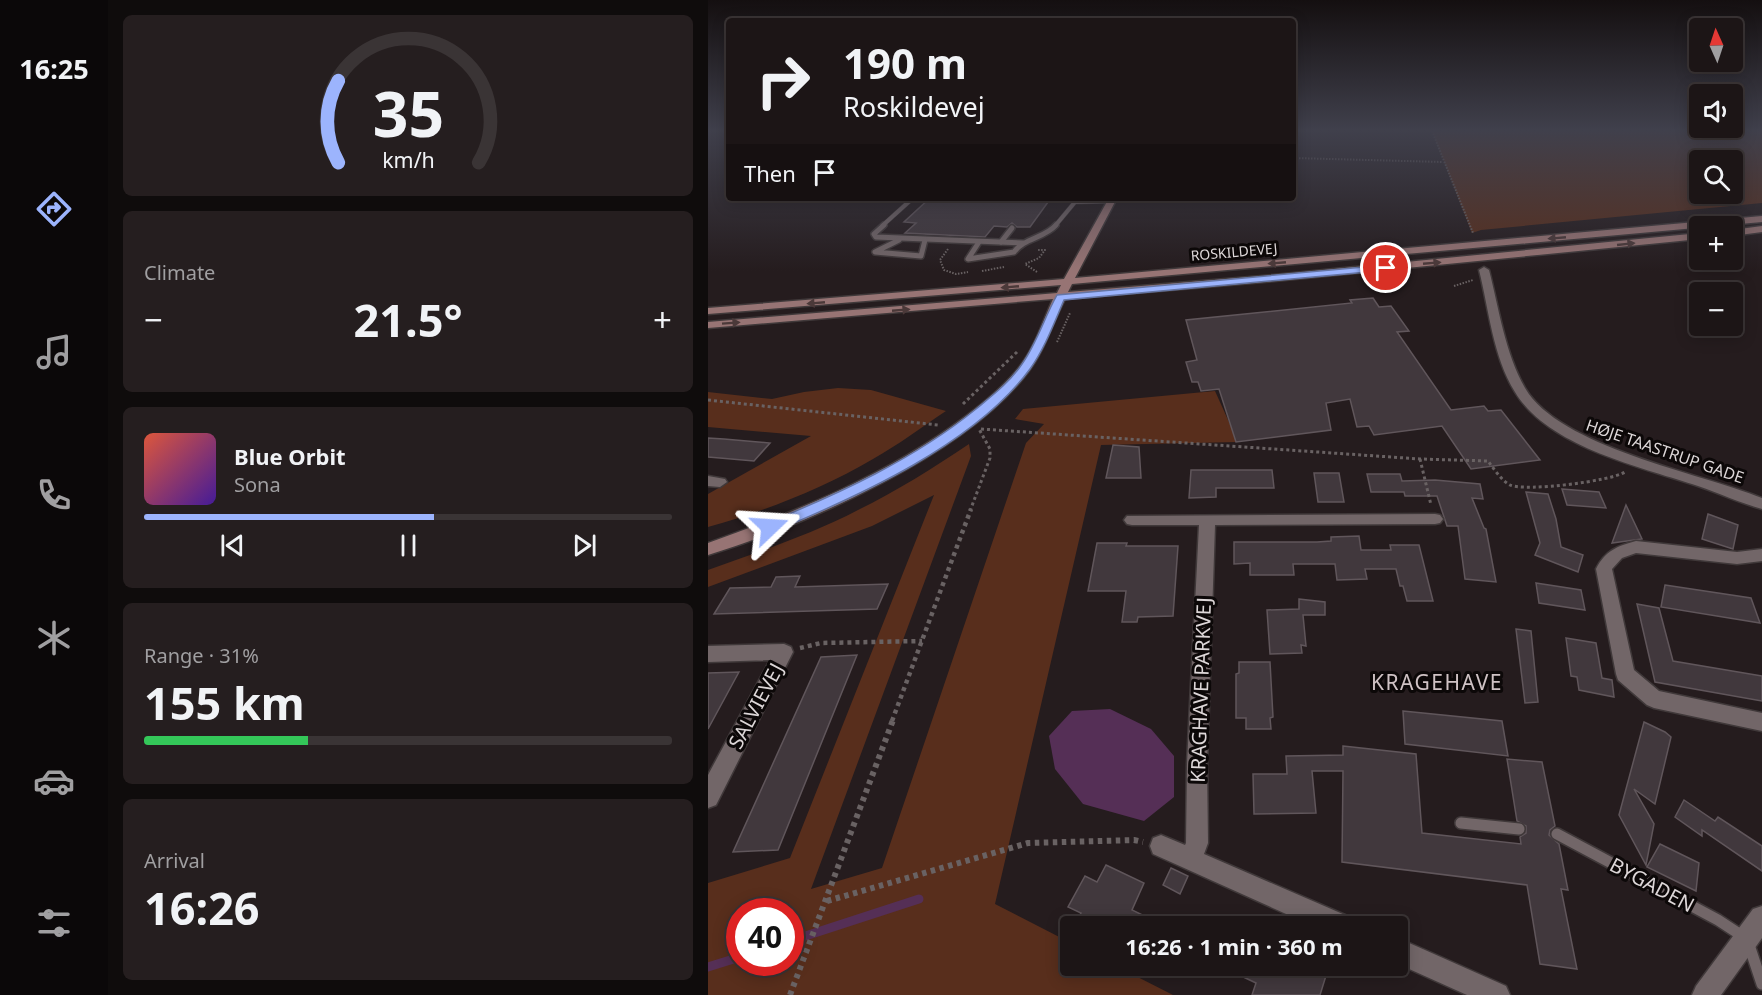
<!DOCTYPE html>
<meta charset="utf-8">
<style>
:root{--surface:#1c1516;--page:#251e1f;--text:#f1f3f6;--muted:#a09fa1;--line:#3a3435;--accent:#9cb4fd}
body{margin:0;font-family:"Noto Sans",sans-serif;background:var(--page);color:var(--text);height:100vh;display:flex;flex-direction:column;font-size:22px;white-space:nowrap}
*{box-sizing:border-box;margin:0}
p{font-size:20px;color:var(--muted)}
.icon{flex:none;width:33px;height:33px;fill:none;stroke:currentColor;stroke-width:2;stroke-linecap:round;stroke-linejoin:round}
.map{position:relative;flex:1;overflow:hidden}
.drawer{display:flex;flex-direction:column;gap:15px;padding:15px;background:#0f0c0c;width:600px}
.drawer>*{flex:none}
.guide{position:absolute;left:18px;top:18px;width:570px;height:183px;border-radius:6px;box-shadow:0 3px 15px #0003,0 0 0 2px var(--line);background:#1c1516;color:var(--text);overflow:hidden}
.needle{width:39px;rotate:357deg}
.tools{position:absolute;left:981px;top:18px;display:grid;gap:12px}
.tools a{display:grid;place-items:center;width:54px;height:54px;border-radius:6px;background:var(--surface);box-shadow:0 3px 15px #0003,0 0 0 2px var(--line);font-size:30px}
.speed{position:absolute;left:18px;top:898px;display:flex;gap:12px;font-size:30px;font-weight:700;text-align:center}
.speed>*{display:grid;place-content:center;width:78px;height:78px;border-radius:50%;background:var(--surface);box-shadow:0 3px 15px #0003,0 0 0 2px var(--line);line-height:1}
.speed .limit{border:9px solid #d22;background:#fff;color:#111}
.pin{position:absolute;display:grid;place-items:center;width:51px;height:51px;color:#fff;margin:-26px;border:3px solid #fff;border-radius:50%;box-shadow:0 2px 6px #0007}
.me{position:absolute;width:66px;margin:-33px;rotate:70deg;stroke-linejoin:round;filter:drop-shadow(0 0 4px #0008)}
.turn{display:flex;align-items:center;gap:21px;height:126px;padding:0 18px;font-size:27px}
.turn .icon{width:78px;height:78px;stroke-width:2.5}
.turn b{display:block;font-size:42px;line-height:51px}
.then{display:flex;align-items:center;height:57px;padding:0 18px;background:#0003;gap:12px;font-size:22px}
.big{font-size:45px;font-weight:700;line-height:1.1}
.drawer .card{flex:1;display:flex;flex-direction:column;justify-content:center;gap:9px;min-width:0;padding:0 21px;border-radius:9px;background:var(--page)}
.drawer .dial{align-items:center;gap:0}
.dial svg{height:156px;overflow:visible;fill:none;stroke:var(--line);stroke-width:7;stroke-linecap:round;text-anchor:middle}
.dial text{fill:var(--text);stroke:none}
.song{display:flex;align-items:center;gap:18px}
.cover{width:72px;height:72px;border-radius:9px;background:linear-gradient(135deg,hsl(10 70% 55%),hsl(260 70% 35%))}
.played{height:6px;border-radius:3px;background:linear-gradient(90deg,var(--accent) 55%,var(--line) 55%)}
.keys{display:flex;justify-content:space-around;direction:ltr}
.heat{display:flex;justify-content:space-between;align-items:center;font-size:33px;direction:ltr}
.charge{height:9px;border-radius:4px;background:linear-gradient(90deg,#34c759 31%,var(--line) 0)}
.trip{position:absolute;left:352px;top:916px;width:348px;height:60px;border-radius:6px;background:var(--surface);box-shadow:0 3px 15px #0003,0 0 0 2px var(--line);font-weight:700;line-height:60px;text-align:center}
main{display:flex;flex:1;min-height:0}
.dock{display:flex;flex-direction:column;width:108px;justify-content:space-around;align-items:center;background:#0b0809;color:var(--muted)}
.dock .icon{width:42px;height:42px}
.dock .current{color:var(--accent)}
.dock b{font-size:27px;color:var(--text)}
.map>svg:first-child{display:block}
.green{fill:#582e1c;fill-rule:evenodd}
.water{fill:#552f56}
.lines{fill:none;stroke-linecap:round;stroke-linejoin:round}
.stream{stroke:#552f56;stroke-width:9}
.building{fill:#41383d;stroke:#60565b;stroke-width:1.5}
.lane-far2-casing{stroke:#40393a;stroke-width:5}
.lane-far1-casing{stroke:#40393a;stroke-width:8}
.lane-casing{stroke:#40393a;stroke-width:14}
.street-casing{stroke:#40393a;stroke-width:3}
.secondary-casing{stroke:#40393a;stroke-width:3}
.path-far3{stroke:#696263;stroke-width:2;stroke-dasharray:1.5 1.5;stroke-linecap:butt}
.path-far2{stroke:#696263;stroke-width:3;stroke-dasharray:3 3;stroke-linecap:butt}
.path-far1{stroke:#696263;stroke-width:4.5;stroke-dasharray:4 4;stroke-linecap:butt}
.path{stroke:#696263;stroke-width:6;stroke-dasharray:4.5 4.5;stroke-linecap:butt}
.lane-far2{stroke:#726668;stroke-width:4}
.lane-far1{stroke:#726668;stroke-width:5}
.lane{stroke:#726668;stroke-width:11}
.street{fill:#726668;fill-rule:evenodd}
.secondary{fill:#977474;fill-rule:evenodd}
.oneway{fill:#4b3939}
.route{fill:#9cb4fd;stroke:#6575a4;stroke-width:1.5}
.labels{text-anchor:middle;stroke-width:6;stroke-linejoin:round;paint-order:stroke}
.far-street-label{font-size:14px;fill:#ddd7d8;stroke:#0c0808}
.street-label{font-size:16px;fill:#ddd7d8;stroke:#0c0808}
.near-street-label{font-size:20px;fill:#ddd7d8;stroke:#0c0808}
.near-neighbourhood-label{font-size:21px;letter-spacing:1.5px;fill:#cfc2c4;stroke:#0c0808}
</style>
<main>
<nav class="dock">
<b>16:25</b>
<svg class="icon current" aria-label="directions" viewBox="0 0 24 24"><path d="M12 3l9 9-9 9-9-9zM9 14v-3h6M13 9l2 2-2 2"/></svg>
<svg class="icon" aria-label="music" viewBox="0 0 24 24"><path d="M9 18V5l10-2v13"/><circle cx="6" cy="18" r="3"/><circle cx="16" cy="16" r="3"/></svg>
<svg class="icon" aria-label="phone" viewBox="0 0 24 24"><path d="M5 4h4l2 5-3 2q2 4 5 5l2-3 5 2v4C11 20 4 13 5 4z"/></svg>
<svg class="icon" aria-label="climate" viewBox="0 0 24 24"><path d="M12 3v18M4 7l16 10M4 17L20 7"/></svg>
<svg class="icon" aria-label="car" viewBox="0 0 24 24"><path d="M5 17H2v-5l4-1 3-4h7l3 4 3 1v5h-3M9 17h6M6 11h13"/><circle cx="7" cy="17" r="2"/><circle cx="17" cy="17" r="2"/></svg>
<svg class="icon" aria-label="filters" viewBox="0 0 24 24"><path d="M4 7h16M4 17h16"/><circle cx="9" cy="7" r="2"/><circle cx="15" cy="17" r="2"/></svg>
</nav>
<section class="drawer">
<div class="card dial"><svg viewBox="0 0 100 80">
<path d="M14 69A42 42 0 1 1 86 69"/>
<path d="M14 69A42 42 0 0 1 14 27" stroke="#9cb4fd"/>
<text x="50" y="56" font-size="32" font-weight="700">35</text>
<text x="50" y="72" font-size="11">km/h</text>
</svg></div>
<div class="card"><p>Climate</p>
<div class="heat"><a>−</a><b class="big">21.5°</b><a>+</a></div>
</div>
<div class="card">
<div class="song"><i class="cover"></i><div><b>Blue Orbit</b><p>Sona</p></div></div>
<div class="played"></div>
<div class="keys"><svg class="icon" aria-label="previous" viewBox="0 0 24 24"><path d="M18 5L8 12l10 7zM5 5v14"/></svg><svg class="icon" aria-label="pause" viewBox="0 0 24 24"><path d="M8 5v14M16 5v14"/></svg><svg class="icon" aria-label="next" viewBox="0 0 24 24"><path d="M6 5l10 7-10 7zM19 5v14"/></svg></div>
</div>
<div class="card"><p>Range · 31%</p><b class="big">155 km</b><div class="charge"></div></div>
<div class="card"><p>Arrival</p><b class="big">16:26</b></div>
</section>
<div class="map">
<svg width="1054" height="995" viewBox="0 0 1054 995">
<rect width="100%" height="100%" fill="#251c1e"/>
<!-- green -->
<g class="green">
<path d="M724,131H1054V203L773,230L764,233ZM992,160H1024V194H992Z"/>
<path d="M130,388L163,390L238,411C214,427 190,445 165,459C114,489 57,511 0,527V494L103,436L0,427V392L64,399L96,392Z"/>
<path d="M507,391L530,442L393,445L287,904L363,943V966H408L465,995H0V883L82,858L226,495L164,526L0,587V570C50,552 102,535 150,510C189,491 225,468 261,444L263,456L103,889L174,868L318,443L336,424L307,419L315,409ZM32,912H82V963H32Z"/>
</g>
<!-- water -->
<path class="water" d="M402,709L443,729L466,756V797L436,821L375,804L347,769L341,736L364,711Z"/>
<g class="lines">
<!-- stream -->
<g class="stream">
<path d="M82,941L211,899"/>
<path d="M0,967L32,957"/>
</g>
</g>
<!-- building -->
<g class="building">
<path d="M222,198H343L322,227H309L304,223L299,227L286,226L277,237L197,233L208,223L196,222Z"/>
<path d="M665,298L671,307L683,306L701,331L689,332L743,410L776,406L780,411L793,410L832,460L763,469L734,426L666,435L661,426L649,427L642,399L618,403L623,430L528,442L511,389L493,391L490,382H484L478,362L489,360L478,320L644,303L642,300Z"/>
<path d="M0,438L16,439L62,443L46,461L0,457Z"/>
<path d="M405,445L431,447L433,478H398Z"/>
<path d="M483,470H564L566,488H508V497L481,498Z"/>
<path d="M606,473H631L636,502H610Z"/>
<path d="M659,474H692L694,481L727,480L772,484L775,499L764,498L776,528L778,529L788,582L757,579L750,526H739L729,496H697L696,492H663Z"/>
<path d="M854,489L891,492L898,508L859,505Z"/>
<path d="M818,492L840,494L848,519L853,547L875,555L870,572L827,555L832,543Z"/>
<path d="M918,505L934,539L904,543Z"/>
<path d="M1000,514L1030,525L1025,549L994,539Z"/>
<path d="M651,536L653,550H683L682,545H711L725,601H699L695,586H692L688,569H657L659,579L629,580L627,564H585L586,575H542V563L526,564V542H609L623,541V537Z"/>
<path d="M389,543H419L418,546H470L465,616L430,617L429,622H414L418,591H380Z"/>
<path d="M92,576L87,587L180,584L169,609L6,614L22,588L63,587L68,577Z"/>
<path d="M828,583L873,590L877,610L831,603Z"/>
<path d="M957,585L1043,598L1052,623L953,607Z"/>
<path d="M591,599L617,602V615H595L598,646L593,645L594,653L562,654L559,610L591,609Z"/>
<path d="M929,604L951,608L965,661L1054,676V701L947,682Z"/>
<path d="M808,629L823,631L830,702L817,703Z"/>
<path d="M858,638L888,643L894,678L904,680L906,697L871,690L869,677L863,676Z"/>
<path d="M149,655L70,850L25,852L113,657Z"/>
<path d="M531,662H562L565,717L562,718L563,729H538V718H528V674L531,673Z"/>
<path d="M31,672L0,729V673Z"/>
<path d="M695,711L794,721L800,756L697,744Z"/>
<path d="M936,722L957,732L963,737L947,804L926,789L946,824L938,865L911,815Z"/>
<path d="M635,746L708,754L714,833L813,844L812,837L818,833V826L809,821L799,759L834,762L847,826L842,830L841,835L851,844L860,890L853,889L869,969L832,964L819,885L634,862L635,771H604L608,813L546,814L545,774H579L578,756L635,755Z"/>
<path d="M976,800L1007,821L1010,817L1054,846V871L994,830V836L967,817Z"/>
<path d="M952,844L991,863L988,891L939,867Z"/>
<path d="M398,865L436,883L424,910L459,927H383L369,920L373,913L360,907L377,876L389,882Z"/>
<path d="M463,868L480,876L472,894L455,885Z"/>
<path d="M512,966H621L612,995H544L548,983Z"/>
</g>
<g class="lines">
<defs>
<g id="lane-far2">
<path d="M174,226L205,198"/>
<path d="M347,226L367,202L403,201"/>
</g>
<g id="lane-far1">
<path d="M176,225L166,234L168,237L315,243"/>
<path d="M191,240L167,252L213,256L217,240"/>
<path d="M271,242L260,259L306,252C316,238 337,238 348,225"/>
<path d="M293,242L304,228"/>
</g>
<g id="lane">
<path d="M753,823L811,829"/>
<path d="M849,834L1010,920L1039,939L1054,984"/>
</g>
<g id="street">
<path d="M776,267L781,270C791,309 797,353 817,388C851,447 992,473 1054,498V509C1032,503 1011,493 990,486C933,467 840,447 807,392C785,357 781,310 771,270Z"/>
<path d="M0,476L17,479L19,482L12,487L0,486Z"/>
<path d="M727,514L732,515L735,519L732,523L727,524L507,525L499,764L500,843L496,854L644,918L647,927H607L445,854L442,846L445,838L453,835L477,845L478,843L479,764L491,525H424L419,524L416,520L419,516Z"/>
<path d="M928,541L1029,552L1054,549V561L1029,564L928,553L914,558L904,569L926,670L951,691L1054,713V731L946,708L939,705L910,680L908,674L888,569C897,551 909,546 928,541Z"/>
<path d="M76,644L83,647L85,652L8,805L0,808V775L62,660L0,662V646Z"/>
<path d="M1054,906V938L1013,995H984L988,986L1045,909Z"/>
<path d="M690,938L798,986L802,995H759L690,964Z"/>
</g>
<g id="secondary">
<path d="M401,198H409L367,278L1054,216V222L364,284L360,292L566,275L992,233V239L566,281L357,299C344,323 337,350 320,372C258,454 98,525 0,555V543C90,511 180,475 257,417C277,402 298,385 313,365C328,345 335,321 345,299L0,328V322L349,293L353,285L0,314V308L356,279Z"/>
<path d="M1054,226V232L1024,236V230Z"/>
</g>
</defs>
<!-- lane-far2 casing -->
<use href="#lane-far2" class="lane-far2-casing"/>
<!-- lane-far1 casing -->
<use href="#lane-far1" class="lane-far1-casing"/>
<!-- lane casing -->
<use href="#lane" class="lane-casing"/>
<!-- street casing -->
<use href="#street" class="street-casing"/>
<!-- secondary casing -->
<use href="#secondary" class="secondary-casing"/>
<!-- path-far3 -->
<g class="path-far3">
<path d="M724,131L765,233"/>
<path d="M585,158L735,162"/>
<path d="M240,249L232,260L236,270L248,274L260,272"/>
<path d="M274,271L296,267"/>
<path d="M329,272L317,264L331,258L337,250H330"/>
<path d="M746,286L765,280"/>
<path d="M349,342L362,313"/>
</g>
<!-- path-far2 -->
<g class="path-far2">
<path d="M0,400L230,425"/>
<path d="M255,404L310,351"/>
<path d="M273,429L712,459L780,461C786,469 793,480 802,485C818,492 903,481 917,472"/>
<path d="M712,459L723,505"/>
<path d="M262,511L282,458V449L271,429"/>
</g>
<!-- path-far1 -->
<g class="path-far1">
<path d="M92,648L113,643L214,641"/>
<path d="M184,721L263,509"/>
</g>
<!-- path -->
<g class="path">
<path d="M119,901L320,843L426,840L435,842"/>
<path d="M82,995L185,720"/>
</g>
<!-- lane-far2 -->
<use href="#lane-far2" class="lane-far2"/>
<!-- lane-far1 -->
<use href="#lane-far1" class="lane-far1"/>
<!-- lane -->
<use href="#lane" class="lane"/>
<!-- street -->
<use href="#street" class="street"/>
<!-- secondary -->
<use href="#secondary" class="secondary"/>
</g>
<!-- one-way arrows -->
<defs><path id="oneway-solid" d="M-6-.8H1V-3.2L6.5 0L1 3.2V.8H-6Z" transform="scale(1.5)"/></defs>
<g class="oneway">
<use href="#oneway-solid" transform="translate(849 238) rotate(175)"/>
<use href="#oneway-solid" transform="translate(918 244) rotate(-6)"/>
<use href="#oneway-solid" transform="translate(569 263) rotate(175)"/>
<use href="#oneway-solid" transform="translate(724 263) rotate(-5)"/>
<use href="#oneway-solid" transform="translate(302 287) rotate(175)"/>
<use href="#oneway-solid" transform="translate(108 303) rotate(175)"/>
<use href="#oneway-solid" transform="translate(193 310) rotate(-5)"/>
<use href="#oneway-solid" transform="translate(23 323) rotate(-4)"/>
</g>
<!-- sky -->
<linearGradient id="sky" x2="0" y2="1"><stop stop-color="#140f10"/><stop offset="0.48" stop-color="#40404c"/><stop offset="1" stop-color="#40404c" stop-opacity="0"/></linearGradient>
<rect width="1054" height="271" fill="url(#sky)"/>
<!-- route -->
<path class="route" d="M678,265L681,266V270L356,300C346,323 337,348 322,369C267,444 151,496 67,531H57L55,527L57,524C132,493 205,460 268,409C285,395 302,382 314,364C329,343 336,318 349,295Z"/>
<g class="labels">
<!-- far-street labels -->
<g class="far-street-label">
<text transform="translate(526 252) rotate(-5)" y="5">ROSKILDEVEJ</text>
</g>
<!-- street labels -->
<g class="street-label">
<text transform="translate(957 451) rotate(19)" y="6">HØJE TAASTRUP GADE</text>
</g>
<!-- near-street labels -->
<g class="near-street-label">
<text transform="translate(493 690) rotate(-88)" y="7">KRAGHAVE PARKVEJ</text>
<text transform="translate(48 706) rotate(-62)" y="7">SALVIEVEJ</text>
<text transform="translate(944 885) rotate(28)" y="7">BYGADEN</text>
</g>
<!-- near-neighbourhood labels -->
<g class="near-neighbourhood-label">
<text x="729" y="690">KRAGEHAVE</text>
</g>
</g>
</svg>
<div class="tools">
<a><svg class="needle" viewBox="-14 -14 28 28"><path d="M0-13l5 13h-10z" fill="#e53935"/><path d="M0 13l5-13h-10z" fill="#a09fa1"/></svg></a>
<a><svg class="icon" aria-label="sound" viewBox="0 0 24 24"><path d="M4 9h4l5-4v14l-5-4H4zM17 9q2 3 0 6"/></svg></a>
<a><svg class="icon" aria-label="search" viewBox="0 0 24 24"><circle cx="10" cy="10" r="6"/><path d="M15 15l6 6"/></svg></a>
<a>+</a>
<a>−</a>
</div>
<div class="speed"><div class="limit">40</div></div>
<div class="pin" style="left:678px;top:268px;background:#d93025"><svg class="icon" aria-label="arrive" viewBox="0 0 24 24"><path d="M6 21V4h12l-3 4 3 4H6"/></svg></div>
<svg class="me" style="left:62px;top:527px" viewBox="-20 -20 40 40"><path d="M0-17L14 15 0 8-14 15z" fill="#9cb4fd" stroke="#fff" stroke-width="4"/></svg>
<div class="trip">16:26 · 1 min · 360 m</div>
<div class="guide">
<div class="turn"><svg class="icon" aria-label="right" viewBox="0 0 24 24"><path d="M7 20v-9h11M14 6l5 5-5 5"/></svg><div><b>190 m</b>Roskildevej</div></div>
<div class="then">Then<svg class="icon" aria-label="arrive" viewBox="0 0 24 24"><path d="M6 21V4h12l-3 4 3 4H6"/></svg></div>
</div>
</div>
</main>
